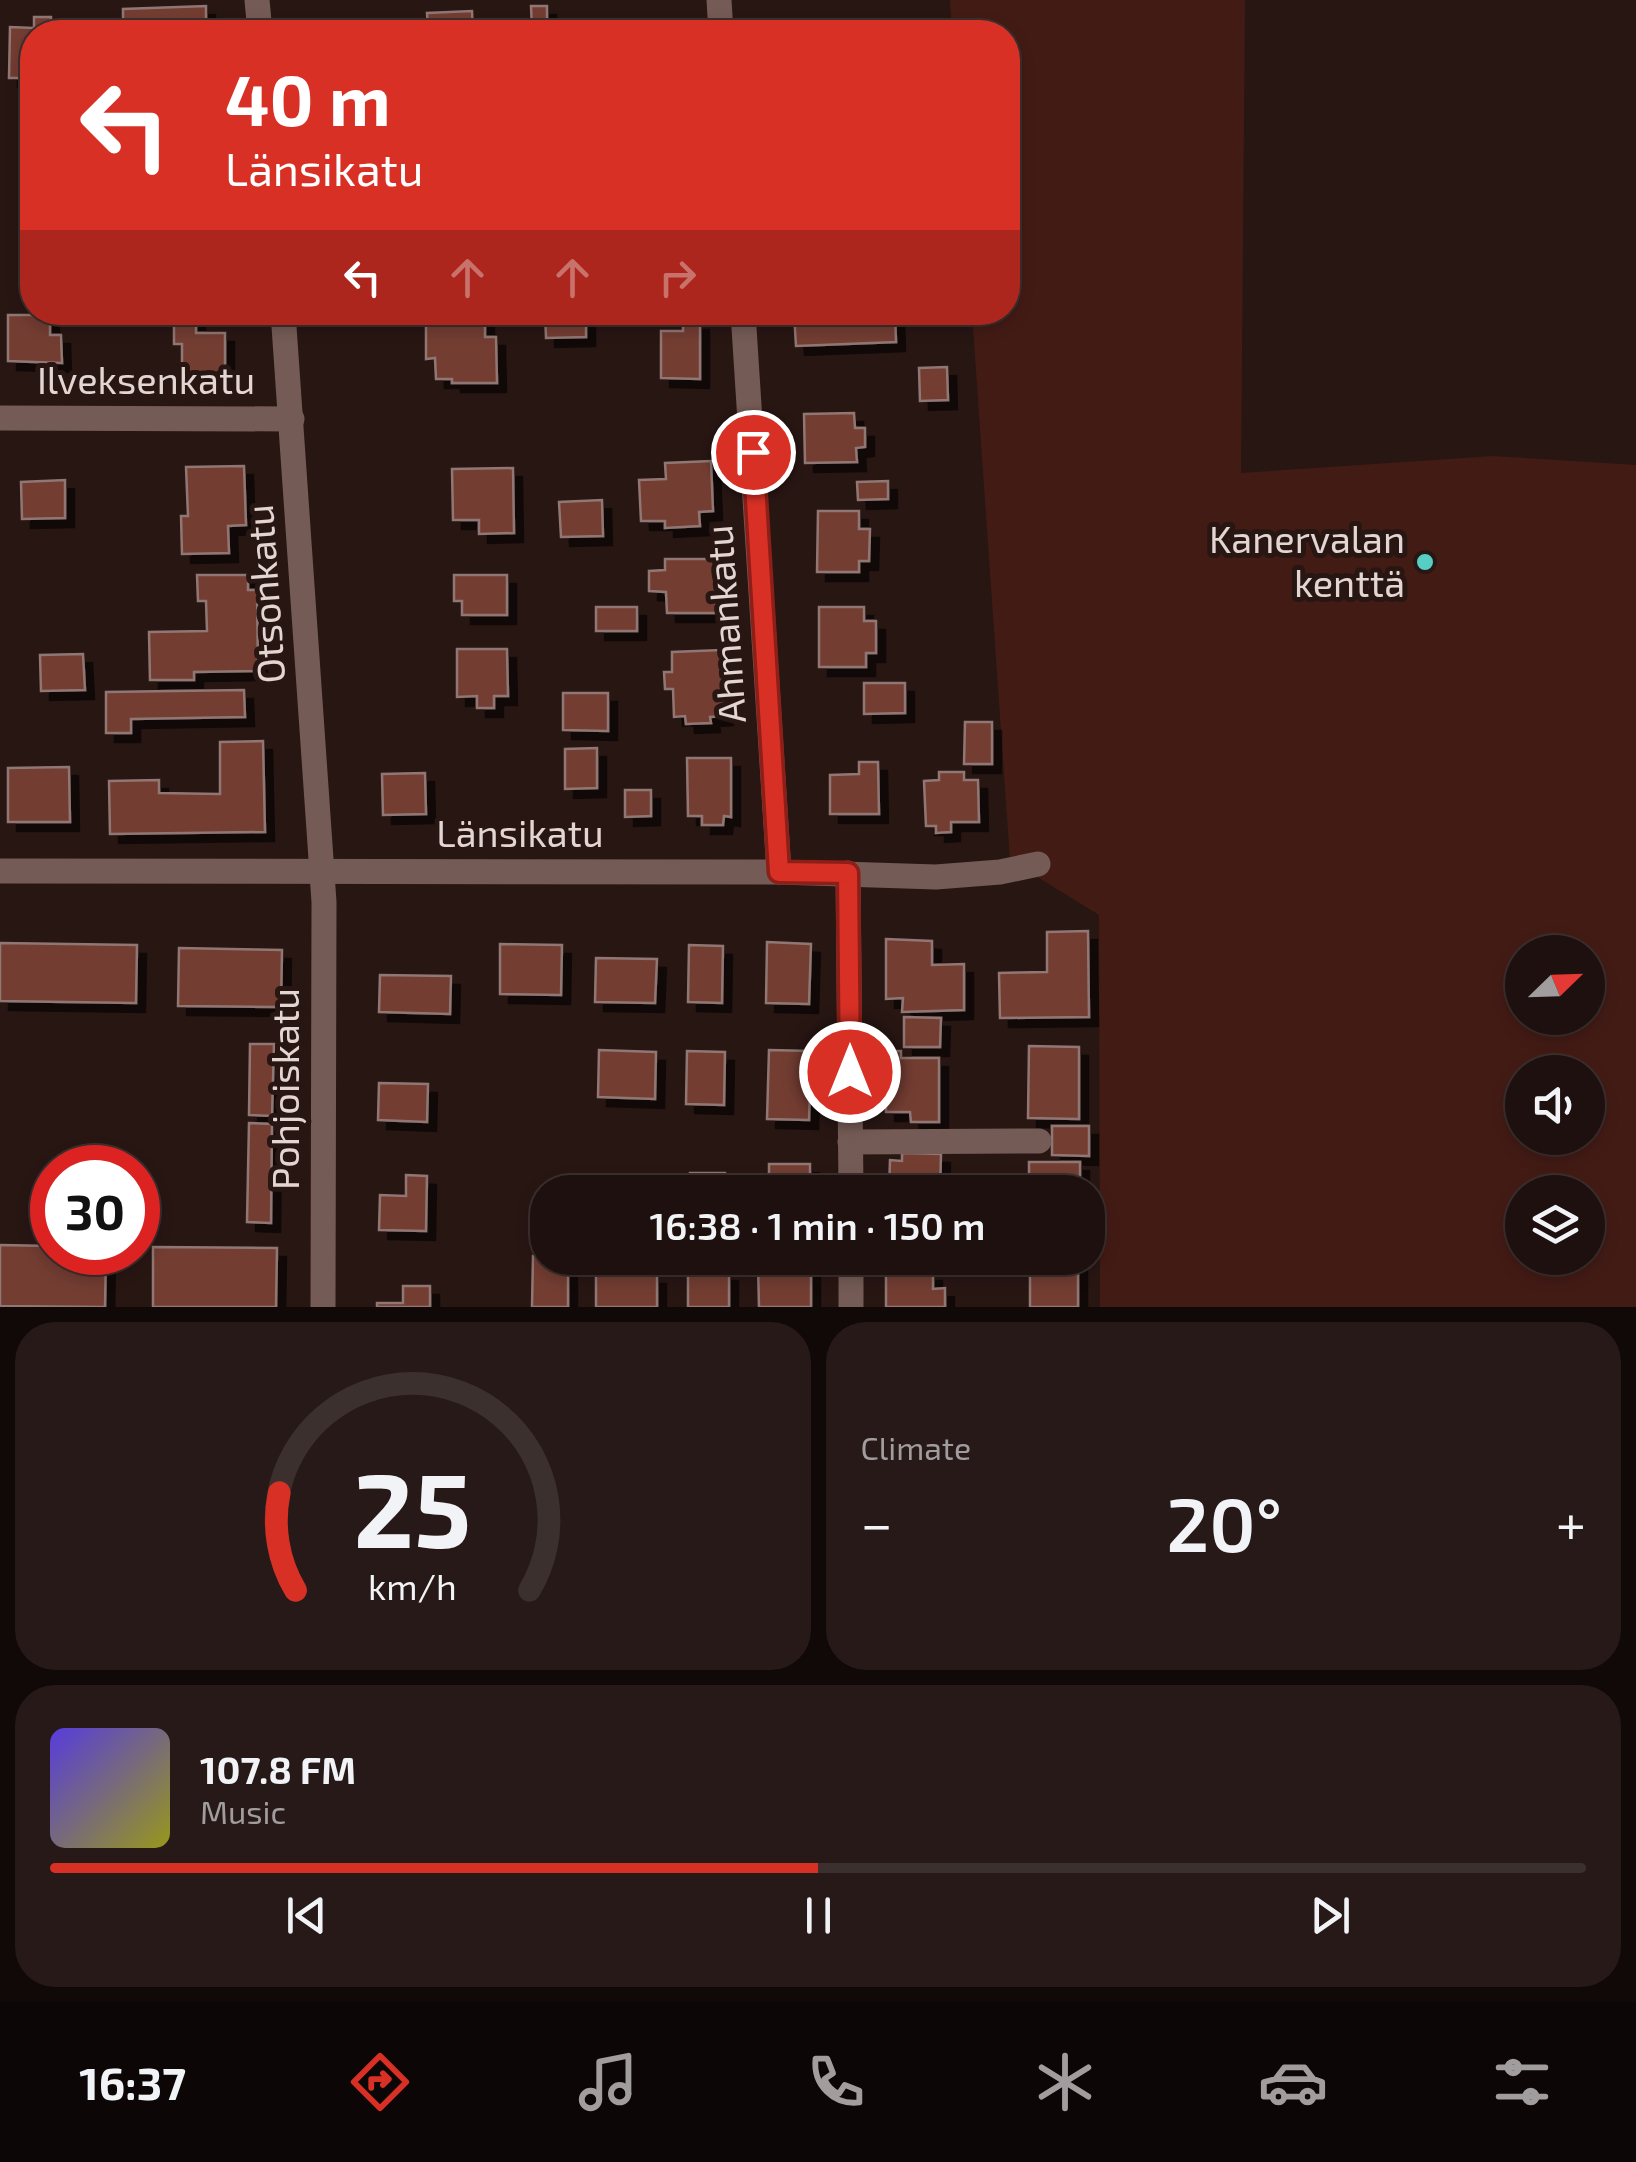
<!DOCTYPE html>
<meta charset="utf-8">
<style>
:root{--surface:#1e100e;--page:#261917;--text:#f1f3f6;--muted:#a19d9e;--line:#3c302e;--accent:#d93025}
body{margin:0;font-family:"Exo 2",sans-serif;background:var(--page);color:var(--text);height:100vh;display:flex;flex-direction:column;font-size:38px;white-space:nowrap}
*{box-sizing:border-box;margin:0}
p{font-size:32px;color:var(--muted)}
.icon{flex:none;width:55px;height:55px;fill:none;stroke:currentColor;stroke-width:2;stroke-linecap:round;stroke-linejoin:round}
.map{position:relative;height:1307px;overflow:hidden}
.drawer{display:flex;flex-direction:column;gap:15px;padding:15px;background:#100908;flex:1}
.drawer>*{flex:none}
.hud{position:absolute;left:20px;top:20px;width:1000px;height:305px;border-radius:40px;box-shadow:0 5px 15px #0003,0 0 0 2px var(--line);background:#d93025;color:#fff;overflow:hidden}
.needle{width:65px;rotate:67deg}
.buttons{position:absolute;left:1505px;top:935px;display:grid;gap:20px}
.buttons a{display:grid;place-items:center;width:100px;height:100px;border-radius:50%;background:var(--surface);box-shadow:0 5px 15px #0003,0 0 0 2px var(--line);font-size:50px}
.speed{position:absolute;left:30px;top:1145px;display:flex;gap:20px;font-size:50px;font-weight:700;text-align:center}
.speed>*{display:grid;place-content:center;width:130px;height:130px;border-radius:50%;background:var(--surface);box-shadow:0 5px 15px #0003,0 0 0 2px var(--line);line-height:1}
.speed .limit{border:15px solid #d22;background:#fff;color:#111}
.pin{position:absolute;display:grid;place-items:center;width:85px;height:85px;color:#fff;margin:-42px;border:5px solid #fff;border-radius:50%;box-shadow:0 2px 10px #0007}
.me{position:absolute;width:110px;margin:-55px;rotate:0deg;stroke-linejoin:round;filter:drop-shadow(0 0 8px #0008)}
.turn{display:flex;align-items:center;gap:35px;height:210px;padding:0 40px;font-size:45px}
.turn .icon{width:130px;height:130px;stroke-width:2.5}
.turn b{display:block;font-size:70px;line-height:85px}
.lanes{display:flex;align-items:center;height:95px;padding:0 40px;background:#0003;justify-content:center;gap:50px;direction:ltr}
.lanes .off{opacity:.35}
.big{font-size:75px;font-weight:600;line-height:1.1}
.drawer .card{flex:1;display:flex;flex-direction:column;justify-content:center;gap:15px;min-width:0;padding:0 35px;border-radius:40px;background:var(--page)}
.drawer .dial{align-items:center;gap:0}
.dial svg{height:260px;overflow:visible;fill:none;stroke:var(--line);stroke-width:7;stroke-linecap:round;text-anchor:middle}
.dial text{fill:var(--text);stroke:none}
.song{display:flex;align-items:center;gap:30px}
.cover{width:120px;height:120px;border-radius:15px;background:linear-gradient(135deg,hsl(250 70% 55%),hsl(60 70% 35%))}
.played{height:10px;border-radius:5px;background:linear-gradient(90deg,var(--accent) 50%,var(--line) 50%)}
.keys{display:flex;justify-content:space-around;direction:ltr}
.heat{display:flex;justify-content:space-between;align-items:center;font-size:55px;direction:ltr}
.drawer .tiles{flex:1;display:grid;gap:15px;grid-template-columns:1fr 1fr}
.card:last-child{grid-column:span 2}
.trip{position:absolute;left:530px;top:1175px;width:575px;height:100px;border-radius:40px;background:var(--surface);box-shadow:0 5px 15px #0003,0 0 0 2px var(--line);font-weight:600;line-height:100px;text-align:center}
.dock{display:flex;height:160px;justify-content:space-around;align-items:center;background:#0c0606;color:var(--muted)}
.dock .icon{width:70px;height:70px}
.dock .selected{color:var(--accent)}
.dock b{font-size:45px;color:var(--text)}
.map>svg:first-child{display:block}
.green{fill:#431b15;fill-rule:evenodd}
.building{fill:#733c33;stroke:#907773;stroke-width:2.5;filter:url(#shadow)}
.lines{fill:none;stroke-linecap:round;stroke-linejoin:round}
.minor{stroke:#755b56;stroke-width:25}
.route-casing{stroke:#8d1f18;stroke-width:25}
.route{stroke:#d93025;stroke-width:18}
.poi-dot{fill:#56cec4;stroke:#281613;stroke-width:4}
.labels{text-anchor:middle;stroke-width:10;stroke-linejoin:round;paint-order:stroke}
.street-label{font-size:38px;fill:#e2d5d2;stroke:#281613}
.poi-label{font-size:38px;fill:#e2d5d2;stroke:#281613;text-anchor:end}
</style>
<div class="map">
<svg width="1636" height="1307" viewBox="0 0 1636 1307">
<defs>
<filter id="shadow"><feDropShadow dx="9" dy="9" stdDeviation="0" flood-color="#0009"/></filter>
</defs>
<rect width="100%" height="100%" fill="#281613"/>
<!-- green -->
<path class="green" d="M950,0H1245L1241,473L1493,456L1636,465V1307H1100L1099,915L1010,860L972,313L1008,312V32H952ZM1522,952H1588V1018H1522ZM1522,1072H1588V1138H1522ZM1522,1192H1588V1258H1522Z"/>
<!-- building -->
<g class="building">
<path d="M206,6V32H123V9Z"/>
<path d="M531,6H547V30H532Z"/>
<path d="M472,11L473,32H428L427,13Z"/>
<path d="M34,17H51V32H32V78H9L10,27L34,28Z"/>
<path d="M678,21V32H628V22Z"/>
<path d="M32,207V243L23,244L22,208Z"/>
<path d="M545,312H586V337L546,338Z"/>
<path d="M794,312H895L896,342L796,346Z"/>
<path d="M8,315H50V335H61L62,363L8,361Z"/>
<path d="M196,317V333H225V380H182V344H174V318Z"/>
<path d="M485,318V337H496L497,383H452V379H436L435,358L426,359V319Z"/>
<path d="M683,321H700V379L661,378V331H683Z"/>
<path d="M947,367L948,400L920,401L919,368Z"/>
<path d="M854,413L855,428H865V447L856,448L857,462L805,463L804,414Z"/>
<path d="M711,461L713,511L699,512L700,526L665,528V521H641L639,480L666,479L665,463Z"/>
<path d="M244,466L246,525L228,526L229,553L182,554L181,516H188L186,467Z"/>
<path d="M513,468L514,533L479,534V520H453L452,469Z"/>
<path d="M65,480V518L22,519L21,482Z"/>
<path d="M888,481V499L858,500L857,482Z"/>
<path d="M602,500L603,536L561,537L559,502Z"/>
<path d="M818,511H859V529H870L869,561H859V572H817Z"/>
<path d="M665,559H718V572H725V602L716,601V613H667L666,592L649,591V571L665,570Z"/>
<path d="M197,575H248V590H257L258,671L194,672V680H150L149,632L207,631L206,601H198Z"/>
<path d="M454,575H507V615H462V601H454Z"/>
<rect x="596" y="607" width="41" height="24"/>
<path d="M819,607H864V621H876V653H866V667H819Z"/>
<path d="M457,649H507L508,696H494V708H477V696L457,697Z"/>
<path d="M721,650L724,716L710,717L711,723L686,724L685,716L674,717L673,689H665L664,672H672V652Z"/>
<path d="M83,654L85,690L41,691L40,655Z"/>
<path d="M864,683H905V713L864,714Z"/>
<path d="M244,690L245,717L131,719V733H106V692Z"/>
<path d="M563,693H608V731L563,730Z"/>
<path d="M965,722H992V764H964Z"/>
<path d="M263,741L265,832L110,834L109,781L159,780V793L220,794V742Z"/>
<path d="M597,748V788L565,789V749Z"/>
<path d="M687,758H731V817L724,816L723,825H702V816H688Z"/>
<path d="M859,762H878L879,814H830V775L859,774Z"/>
<path d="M69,767L70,822H8V768Z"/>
<path d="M939,772H964V780H978L979,822H951V832L936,833V826H926L924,781L939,780Z"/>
<path d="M425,773L426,814L383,815L382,774Z"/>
<path d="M625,790H651V816L625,817Z"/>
<path d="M1088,931L1089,1017L1000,1018L999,973L1047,972V932Z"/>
<path d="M886,939L932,941V965L964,964V1010L902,1012L903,998L886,999Z"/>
<path d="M767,942L811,944L809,1004L766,1003Z"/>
<path d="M0,943L137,945L136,1003L0,1001Z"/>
<path d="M500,944L562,945L561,995L500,994Z"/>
<path d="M689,945L723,946L722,1003L688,1002Z"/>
<path d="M179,948L282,950L281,1007L178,1006Z"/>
<path d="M596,958L657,959L655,1003L595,1002Z"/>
<path d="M380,975L451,976L450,1014L379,1012Z"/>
<path d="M904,1017L941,1018L940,1047H904Z"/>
<path d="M250,1044H274L272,1116L249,1115Z"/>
<path d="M1029,1046L1079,1047V1119L1028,1118Z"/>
<path d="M599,1050L656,1052L655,1099L598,1097Z"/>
<path d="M769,1050L811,1051L809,1120L767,1119Z"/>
<path d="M687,1051L725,1052L724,1105L686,1104Z"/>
<path d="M886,1051H901V1058H939V1122H911L910,1112H886Z"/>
<path d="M379,1083L428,1084L427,1122L378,1120Z"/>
<path d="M249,1123L272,1124L271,1223L247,1222Z"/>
<path d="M1052,1126H1089V1156L1052,1155Z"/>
<path d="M902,1153L941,1154L940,1192H889L890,1160L902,1161Z"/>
<rect x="1029" y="1162" width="51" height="30"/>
<rect x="769" y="1164" width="41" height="28"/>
<rect x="690" y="1173" width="35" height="19"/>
<path d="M406,1175L427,1176L426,1231L379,1230L380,1195L406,1196Z"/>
<rect x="600" y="1178" width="56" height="14"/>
<path d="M0,1245L52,1246V1252H106L105,1307L0,1306Z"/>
<path d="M153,1247L277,1248L276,1307H153Z"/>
<path d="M533,1256L568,1258V1307H532Z"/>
<path d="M758,1263H811V1307H759Z"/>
<rect x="1030" y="1263" width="48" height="44"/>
<rect x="688" y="1272" width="41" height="35"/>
<path d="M933,1272V1289L945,1288V1307H886V1273Z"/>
<rect x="596" y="1275" width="61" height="32"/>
<path d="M403,1286H430V1307H377V1303H403Z"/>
</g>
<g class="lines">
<!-- minor -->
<g class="minor">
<path d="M257,0L260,32"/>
<path d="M719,0L721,32"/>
<path d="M283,312L324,902L323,1307"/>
<path d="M743,312L779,872"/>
<path d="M0,418L292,419"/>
<path d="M0,871L779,872L936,877L1000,872L1038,864"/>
<path d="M848,873L851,1192"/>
<path d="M850,1142L1039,1141"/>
<path d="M851,1258V1307"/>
</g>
</g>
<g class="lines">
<defs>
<path id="route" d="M753,452L779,872L848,873L850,1072"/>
</defs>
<!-- route casing -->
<use href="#route" class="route-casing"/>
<!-- route -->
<use href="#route" class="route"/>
</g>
<!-- markers -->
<circle class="poi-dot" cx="1425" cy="562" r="10"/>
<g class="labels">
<!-- street labels -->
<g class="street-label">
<text x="146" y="394">Ilveksenkatu</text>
<text transform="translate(266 594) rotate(-94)" y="13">Otsonkatu</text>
<text transform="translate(726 624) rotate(-94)" y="13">Ahmankatu</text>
<text x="520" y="847">Länsikatu</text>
<text transform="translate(286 1089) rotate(-90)" y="13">Pohjoiskatu</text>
</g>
<!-- poi labels -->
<g class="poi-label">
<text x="1405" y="553">Kanervalan<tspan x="1405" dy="44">kenttä</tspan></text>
</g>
</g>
</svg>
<div class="buttons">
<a><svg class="needle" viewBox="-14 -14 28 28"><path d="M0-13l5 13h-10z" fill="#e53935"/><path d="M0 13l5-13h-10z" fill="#a19d9e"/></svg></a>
<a><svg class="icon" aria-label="sound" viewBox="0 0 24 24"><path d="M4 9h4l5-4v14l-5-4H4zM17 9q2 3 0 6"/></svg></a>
<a><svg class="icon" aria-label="layers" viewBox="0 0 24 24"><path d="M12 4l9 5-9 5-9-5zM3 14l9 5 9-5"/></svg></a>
</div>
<div class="speed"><div class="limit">30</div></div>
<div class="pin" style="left:753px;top:452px;background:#d93025"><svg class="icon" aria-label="arrive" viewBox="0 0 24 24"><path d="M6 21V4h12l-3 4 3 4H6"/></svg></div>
<svg class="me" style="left:850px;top:1072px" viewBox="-20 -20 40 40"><circle r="17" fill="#d93025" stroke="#fff" stroke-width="3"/><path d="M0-11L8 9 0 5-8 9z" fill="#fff"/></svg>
<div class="trip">16:38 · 1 min · 150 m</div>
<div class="hud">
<div class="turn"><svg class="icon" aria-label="left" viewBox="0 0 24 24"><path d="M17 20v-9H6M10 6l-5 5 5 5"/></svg><div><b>40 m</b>Länsikatu</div></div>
<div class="lanes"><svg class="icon" aria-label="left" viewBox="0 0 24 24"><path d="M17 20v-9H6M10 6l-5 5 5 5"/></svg><svg class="icon off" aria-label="ahead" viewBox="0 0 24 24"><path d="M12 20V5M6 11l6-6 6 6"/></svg><svg class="icon off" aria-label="ahead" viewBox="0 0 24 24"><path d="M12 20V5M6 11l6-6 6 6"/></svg><svg class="icon off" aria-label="right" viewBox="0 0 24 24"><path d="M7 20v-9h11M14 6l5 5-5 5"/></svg></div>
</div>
</div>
<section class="drawer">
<div class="tiles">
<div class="card dial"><svg viewBox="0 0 100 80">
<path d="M14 69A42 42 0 1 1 86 69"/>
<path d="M14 69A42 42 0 0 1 9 39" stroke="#d93025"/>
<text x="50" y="56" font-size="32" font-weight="700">25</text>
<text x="50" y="72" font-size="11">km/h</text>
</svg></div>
<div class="card"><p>Climate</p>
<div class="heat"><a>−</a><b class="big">20°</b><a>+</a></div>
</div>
<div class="card">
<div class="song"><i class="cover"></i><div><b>107.8 FM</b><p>Music</p></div></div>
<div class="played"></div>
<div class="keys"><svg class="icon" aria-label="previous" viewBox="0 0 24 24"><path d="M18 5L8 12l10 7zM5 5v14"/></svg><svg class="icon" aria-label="pause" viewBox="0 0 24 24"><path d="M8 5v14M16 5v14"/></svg><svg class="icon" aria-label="next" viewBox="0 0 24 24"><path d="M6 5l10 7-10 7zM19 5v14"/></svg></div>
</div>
</div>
</section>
<nav class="dock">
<b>16:37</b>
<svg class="icon selected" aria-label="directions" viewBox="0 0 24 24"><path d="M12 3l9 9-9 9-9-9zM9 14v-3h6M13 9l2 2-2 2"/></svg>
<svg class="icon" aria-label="music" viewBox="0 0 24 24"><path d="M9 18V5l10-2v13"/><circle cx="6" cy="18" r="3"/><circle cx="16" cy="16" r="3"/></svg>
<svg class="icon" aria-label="phone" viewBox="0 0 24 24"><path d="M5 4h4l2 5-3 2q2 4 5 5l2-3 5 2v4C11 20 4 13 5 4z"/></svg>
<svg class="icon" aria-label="climate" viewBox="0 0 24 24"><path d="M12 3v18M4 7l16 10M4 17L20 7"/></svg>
<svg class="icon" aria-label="car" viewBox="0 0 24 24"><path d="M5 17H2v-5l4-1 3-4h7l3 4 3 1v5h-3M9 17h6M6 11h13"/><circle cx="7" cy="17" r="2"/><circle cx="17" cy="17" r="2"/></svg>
<svg class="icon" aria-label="filters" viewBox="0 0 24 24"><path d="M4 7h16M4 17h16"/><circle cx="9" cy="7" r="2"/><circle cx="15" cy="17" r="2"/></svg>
</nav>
